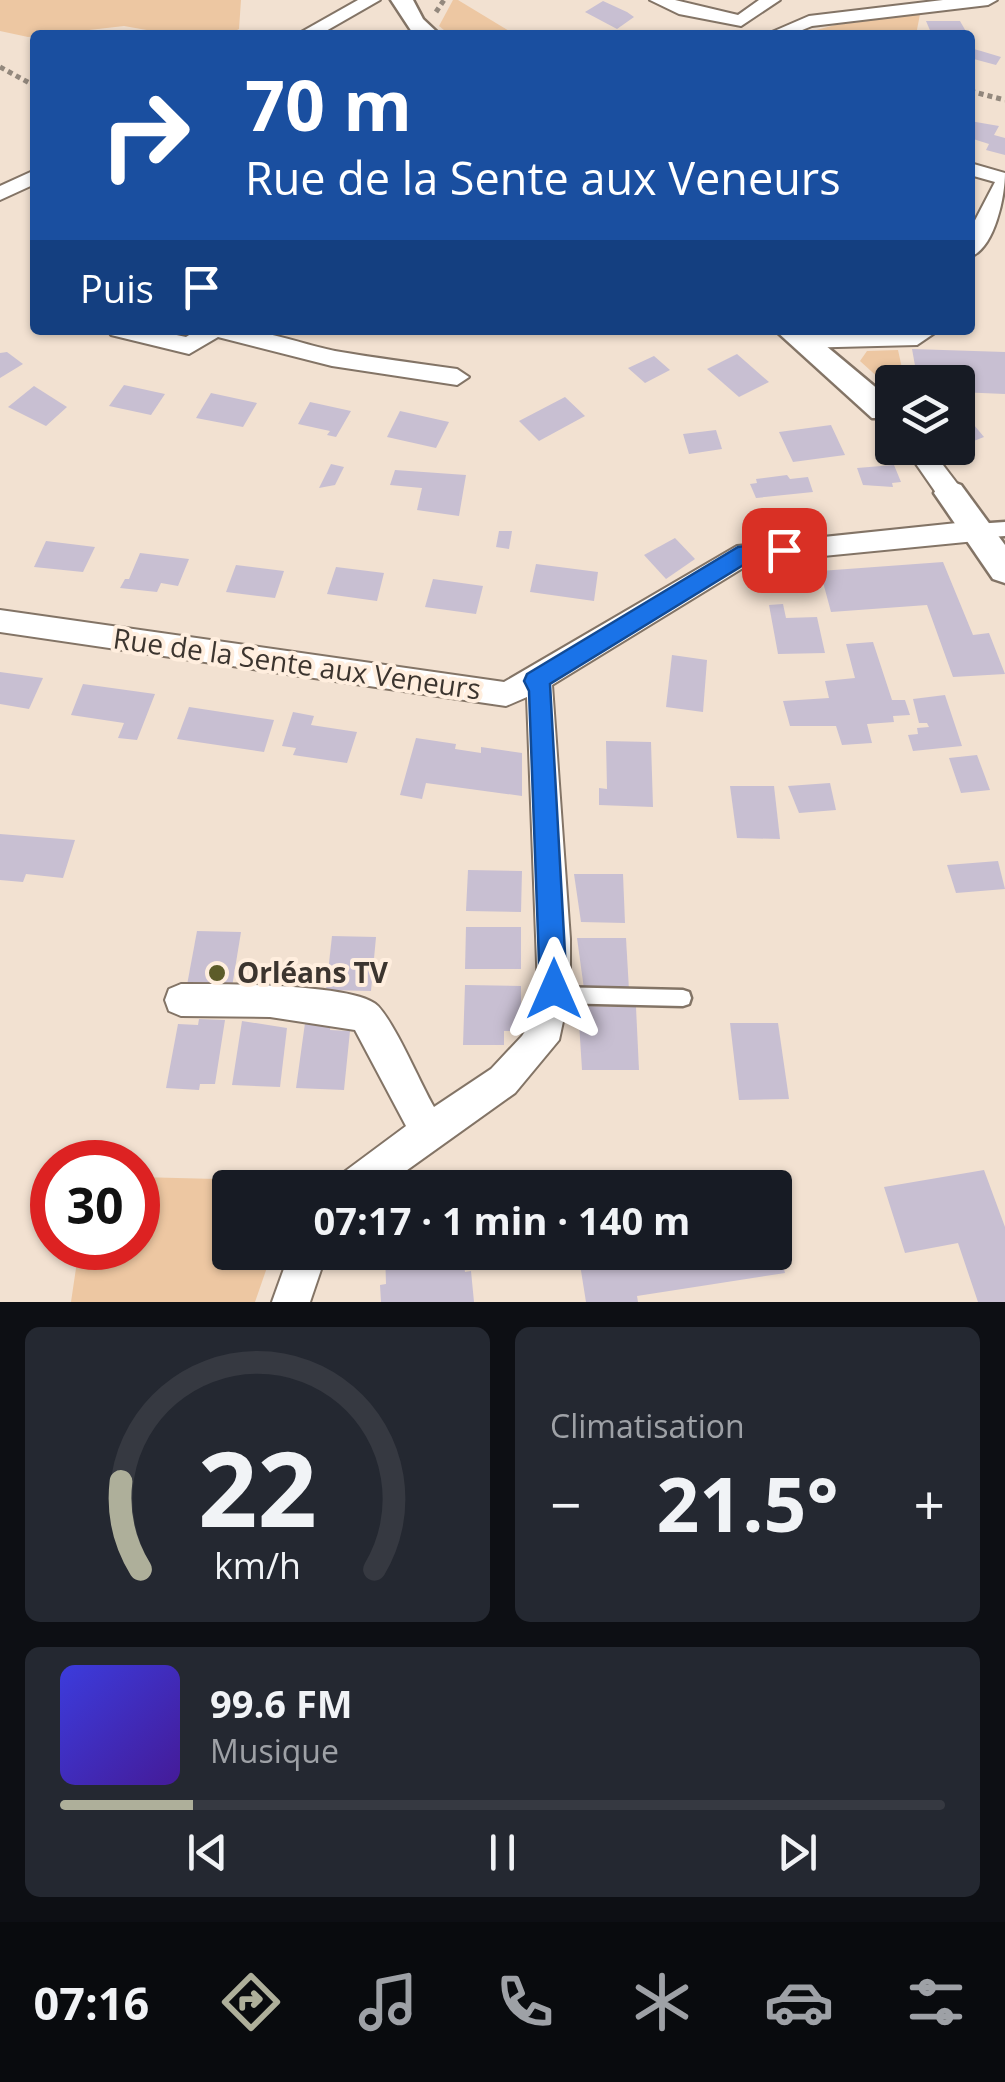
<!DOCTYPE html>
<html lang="fr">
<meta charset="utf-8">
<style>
:root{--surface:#171b24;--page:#242831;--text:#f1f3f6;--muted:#9ea1a6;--line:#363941;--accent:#aeaf9a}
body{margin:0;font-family:"Open Sans",sans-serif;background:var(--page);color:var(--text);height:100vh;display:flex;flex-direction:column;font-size:38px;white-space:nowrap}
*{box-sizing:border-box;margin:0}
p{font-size:32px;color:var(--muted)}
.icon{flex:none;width:55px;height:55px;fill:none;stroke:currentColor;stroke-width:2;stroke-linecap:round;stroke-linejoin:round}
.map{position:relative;height:1302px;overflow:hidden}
.panel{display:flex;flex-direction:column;gap:25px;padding:25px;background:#0d0f14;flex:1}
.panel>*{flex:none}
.top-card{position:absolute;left:30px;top:30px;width:945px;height:305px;border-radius:10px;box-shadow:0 2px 8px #0004;background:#1a4fa0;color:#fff;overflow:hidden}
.controls{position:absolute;left:875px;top:365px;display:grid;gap:20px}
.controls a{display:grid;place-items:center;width:100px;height:100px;border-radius:10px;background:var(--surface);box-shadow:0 2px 8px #0004;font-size:50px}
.speed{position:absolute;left:30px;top:1140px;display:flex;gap:20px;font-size:50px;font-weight:700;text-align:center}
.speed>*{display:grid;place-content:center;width:130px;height:130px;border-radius:50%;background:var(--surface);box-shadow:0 2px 8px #0004;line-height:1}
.speed .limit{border:15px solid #d22;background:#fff;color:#111}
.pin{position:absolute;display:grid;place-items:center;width:85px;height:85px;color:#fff;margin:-42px;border-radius:20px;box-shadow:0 5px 15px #0006}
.me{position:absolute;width:110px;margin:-55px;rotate:0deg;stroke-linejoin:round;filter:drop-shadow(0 0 8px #0008)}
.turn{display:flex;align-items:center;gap:35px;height:210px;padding:0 50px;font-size:45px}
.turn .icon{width:130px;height:130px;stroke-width:2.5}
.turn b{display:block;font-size:70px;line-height:85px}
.then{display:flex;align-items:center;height:95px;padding:0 50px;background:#0003;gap:20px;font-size:38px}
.big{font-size:75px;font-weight:700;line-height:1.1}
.panel .tile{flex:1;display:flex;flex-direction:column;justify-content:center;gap:15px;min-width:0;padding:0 35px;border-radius:15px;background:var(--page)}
.panel .dial{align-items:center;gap:0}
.dial svg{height:260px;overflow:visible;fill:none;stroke:var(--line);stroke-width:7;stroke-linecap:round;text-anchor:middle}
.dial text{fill:var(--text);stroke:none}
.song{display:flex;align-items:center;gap:30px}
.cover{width:120px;height:120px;border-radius:15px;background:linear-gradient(135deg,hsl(240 70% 55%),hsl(260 70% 35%))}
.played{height:10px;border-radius:5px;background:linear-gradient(90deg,var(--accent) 15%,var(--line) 15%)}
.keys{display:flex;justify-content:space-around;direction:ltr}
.heat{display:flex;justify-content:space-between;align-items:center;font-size:55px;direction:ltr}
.panel .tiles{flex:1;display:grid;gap:25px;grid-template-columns:1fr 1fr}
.tile:last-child{grid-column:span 2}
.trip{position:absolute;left:212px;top:1170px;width:580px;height:100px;border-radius:10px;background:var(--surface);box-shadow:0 2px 8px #0004;font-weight:700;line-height:100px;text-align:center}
.tab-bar{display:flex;height:160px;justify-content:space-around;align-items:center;background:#090b0e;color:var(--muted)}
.tab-bar .icon{width:70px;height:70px}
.tab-bar .selected{color:var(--accent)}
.tab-bar b{font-size:45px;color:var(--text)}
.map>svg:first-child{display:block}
.green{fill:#edc7a2}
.building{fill:#c8bfd2}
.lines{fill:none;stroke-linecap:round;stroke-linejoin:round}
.service-casing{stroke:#837466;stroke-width:5}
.pedestrian-casing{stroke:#837466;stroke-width:5}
.minor-casing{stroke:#837466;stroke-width:4}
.tertiary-casing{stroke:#837466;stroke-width:5}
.path{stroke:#93887d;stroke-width:5;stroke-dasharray:5 4;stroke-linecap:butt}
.service{fill:#fff;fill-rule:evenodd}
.pedestrian{fill:#fff;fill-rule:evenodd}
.minor{fill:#fff;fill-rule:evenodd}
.tertiary{fill:#fff;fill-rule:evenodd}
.route{fill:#1a73e8;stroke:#114b97;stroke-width:2.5}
.poi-dot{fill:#5c5c29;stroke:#ffeede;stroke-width:4}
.labels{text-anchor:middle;stroke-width:8;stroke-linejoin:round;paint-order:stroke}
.street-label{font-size:28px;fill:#3c352f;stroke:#ffeede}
.poi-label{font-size:28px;font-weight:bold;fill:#3c352f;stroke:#ffeede;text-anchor:start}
</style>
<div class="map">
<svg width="1005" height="1302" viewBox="0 0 1005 1302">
<rect width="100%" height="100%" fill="#f2e1d1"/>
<!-- green -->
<g class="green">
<path d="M0,0H241L239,29L227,35H175L124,26L28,37L0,31Z"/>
<path d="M453,0H458L516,35H450L439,26Z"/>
<path d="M920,14L916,35H798L835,25Z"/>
<path d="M898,350L905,382H892V390L860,361L867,351Z"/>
<path d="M138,1177L299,1181L304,1187L230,1188V1252L272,1253L255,1302H71L79,1248H138Z"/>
</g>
<!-- building -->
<g class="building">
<path d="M603,1L627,12L634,17L617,29L585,12Z"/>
<path d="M926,21H960L968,35H932Z"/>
<path d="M970,48L981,51L1001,57L996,65L970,58Z"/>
<path d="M970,121L999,126L994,135L1005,138V155L986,150L989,144L970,138Z"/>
<path d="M912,349L1005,352V394L958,392V382H918Z"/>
<path d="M7,352L23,364L0,378V353Z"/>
<path d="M737,354L769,382L739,397L707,369Z"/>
<path d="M654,356L670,370L645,383L628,368Z"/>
<path d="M124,385L165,394L151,415L109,406Z"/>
<path d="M34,386L67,407L46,426L8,407Z"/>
<path d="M211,393L257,403L243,427L196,418Z"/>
<path d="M565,397L585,416L539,441L519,421Z"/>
<path d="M310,402L351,411L336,437L327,435L330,431L298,424Z"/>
<path d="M400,411L449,422L436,448L387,437Z"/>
<path d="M969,419L984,437L961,446L958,422Z"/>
<path d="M831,425L845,455L793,462L779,432Z"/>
<path d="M716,430L722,449L689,454L683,434Z"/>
<path d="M331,464L344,467L335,485L319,488Z"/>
<path d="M894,465L901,482L892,483L893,487L863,485L857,468Z"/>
<path d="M395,470L466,475L459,516L417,510L422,488L390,485Z"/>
<path d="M787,475L790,479L808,477L813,492L756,498L750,484L757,483L756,479Z"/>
<path d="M499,531H512L509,549L496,547Z"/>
<path d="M675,538L695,559L666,579L644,555Z"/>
<path d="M46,541L95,547L83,572L34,567Z"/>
<path d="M140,553L189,559L178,586L161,583L157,592L120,588L125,579H129Z"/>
<path d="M943,562L973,635L989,633L1005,674L953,677L927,605L831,612L820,571Z"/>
<path d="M536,564L598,572L594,601L530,592Z"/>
<path d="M236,565L284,571L275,598L226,592Z"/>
<path d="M336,567L384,573L377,601L327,594Z"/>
<path d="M433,579L483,586L476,614L425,607Z"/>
<path d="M783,604L786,618L817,617L825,653L778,654L769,605Z"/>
<path d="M873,642L892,700H905L910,715L893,716L894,722L867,724L872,743L842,745L836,726H790L783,701L829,698L825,681L855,678L846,644Z"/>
<path d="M672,655L707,660L703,712L666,707Z"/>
<path d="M0,672L43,678L29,709L0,704Z"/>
<path d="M83,684L155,694L137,740L118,738L124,723L71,715Z"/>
<path d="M945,695L962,746L913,751L908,735L918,734L917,728L929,727L927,723H919L913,699Z"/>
<path d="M189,707L274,720L264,752L177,739Z"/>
<path d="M293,712L314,716L311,725L357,732L347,763L293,755L296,748L282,746Z"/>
<path d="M416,738L456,744L455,749L481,753V747L522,753V796L426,783L422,799L400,795Z"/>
<path d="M606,741L651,742L653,807L599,805V788L607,789Z"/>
<path d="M977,755L990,790L961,793L949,758Z"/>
<path d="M830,783L836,810L799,813L788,786Z"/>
<path d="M730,786H774L780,839L737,838Z"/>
<path d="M0,834L75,840L63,878L26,874L23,882L0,880Z"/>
<path d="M998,861L1005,889L956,893L947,865Z"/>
<path d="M468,870L522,871L521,912L466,911Z"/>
<path d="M574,874H623L625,923L581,922Z"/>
<path d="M466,927H521V969H465Z"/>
<path d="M197,931L241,932L232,987L187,985Z"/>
<path d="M332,936L376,937L371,991L326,990Z"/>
<path d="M577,938H626L629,990L584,989Z"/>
<path d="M465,985L521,986V1031H504V1045H463Z"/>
<path d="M578,1006L636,1007L639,1070H582Z"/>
<path d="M199,1019L225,1020L215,1084H200L199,1090L166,1088L178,1024L198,1025Z"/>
<path d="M242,1021L287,1028L280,1087L232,1085Z"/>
<path d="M305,1023L331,1024L330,1030L350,1031L344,1090L296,1088Z"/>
<path d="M730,1023H778L789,1099L739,1100Z"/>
<path d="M984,1170L1005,1227V1302H978L958,1243L905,1253L884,1187Z"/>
<path d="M776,1238L785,1273L637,1296L638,1302H586L578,1252H775Z"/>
<path d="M385,1252H462L465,1272L471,1271L474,1302H381L380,1285L386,1284Z"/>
</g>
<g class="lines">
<defs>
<path id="service" d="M554,987L683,990L689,992L691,998L689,1004L683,1006L554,1003L548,1001L546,995L548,989Z"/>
<path id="pedestrian" d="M1005,522V536L976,538L967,531L976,524Z"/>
<g id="minor">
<path d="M358,0H380L319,35H296Z"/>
<path d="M650,0H675L738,15L759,0H780L741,26L679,14Z"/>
<path d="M943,0H997L988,5L812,26L790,35H765L809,16Z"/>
<path d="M970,163L1005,173C1005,196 995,248 970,257V230L995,182L970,175Z"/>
<path d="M35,170V184L0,200V186Z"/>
<path d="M108,330H153L186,337C223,313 294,343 335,351C375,358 416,363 457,369L469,377L457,385L332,366L218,337L189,354L111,335Z"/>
<path d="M816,330H939L917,345L798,348L795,343L798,338Z"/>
<path d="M905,448H930L959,486L963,493L959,500H941Z"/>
<path d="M976,521L985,524L989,531L985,538L976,541L751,563L552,685L570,939V989L559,1040L515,1093L382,1188H335L340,1175L406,1126L355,1030L270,1017L181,1016L169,1011L165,1000L169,989L181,984C216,984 357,983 378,1006C397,1027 419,1081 434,1107L491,1069L522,1036L531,1022L538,989L527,697L506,706L0,632V610L504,682L737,546Z"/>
<path d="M290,1252H327L310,1302H272Z"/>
</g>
<g id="tertiary">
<path d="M391,0H413L423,19L440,35H414Z"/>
<path d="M775,330H807L892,401V418H872Z"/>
<path d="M950,481L961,485L1005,545V583L993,579L934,493L939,485Z"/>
</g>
</defs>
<!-- service casing -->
<use href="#service" class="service-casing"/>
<!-- pedestrian casing -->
<use href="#pedestrian" class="pedestrian-casing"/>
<!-- minor casing -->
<use href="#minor" class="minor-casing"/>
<!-- tertiary casing -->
<use href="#tertiary" class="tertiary-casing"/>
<!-- path -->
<g class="path">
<path d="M436,12L444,0"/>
<path d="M0,67L35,86"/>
<path d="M970,91L1005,100"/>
</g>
<!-- service -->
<use href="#service" class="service"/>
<!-- pedestrian -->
<use href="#pedestrian" class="pedestrian"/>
<!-- minor -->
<use href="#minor" class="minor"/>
<!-- tertiary -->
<use href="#tertiary" class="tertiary"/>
</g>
<!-- route -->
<path class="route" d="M784,541L795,550L792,555L750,561L550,684L567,989L563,999L554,1002L544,999L540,989L529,691L524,681L527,674L738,547Z"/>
<!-- markers -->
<circle class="poi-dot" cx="217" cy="973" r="10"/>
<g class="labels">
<!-- street labels -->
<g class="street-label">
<text transform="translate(297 664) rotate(8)" y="10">Rue de la Sente aux Veneurs</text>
</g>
<!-- poi labels -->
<g class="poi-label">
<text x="237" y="983">Orléans TV</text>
</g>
</g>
</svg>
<div class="controls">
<a><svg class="icon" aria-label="layers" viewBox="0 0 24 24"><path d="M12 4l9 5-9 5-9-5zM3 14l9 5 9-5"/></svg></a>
</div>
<div class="speed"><div class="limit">30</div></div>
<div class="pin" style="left:784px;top:550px;background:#d93025"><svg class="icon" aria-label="arrive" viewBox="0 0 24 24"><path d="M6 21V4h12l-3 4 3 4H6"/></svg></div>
<svg class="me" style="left:554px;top:989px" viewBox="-20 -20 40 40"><path d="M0-17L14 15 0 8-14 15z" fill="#1a73e8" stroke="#fff" stroke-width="4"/></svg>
<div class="trip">07:17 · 1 min · 140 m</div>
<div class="top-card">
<div class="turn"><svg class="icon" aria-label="right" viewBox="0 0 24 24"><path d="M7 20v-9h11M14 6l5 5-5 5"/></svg><div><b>70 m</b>Rue de la Sente aux Veneurs</div></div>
<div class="then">Puis<svg class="icon" aria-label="arrive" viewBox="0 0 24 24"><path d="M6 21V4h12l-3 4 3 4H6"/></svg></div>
</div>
</div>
<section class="panel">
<div class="tiles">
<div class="tile dial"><svg viewBox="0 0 100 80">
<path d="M14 69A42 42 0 1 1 86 69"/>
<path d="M14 69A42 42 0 0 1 8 42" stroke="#aeaf9a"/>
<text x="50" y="56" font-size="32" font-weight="700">22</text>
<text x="50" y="72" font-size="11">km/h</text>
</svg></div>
<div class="tile"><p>Climatisation</p>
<div class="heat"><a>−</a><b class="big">21.5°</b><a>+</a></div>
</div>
<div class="tile">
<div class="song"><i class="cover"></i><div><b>99.6 FM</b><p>Musique</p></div></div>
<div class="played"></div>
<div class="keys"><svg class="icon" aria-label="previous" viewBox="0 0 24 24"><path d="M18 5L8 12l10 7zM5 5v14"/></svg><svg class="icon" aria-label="pause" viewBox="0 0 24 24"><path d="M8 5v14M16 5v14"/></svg><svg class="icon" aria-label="next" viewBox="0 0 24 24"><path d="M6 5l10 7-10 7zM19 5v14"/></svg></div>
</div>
</div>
</section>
<nav class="tab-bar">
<b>07:16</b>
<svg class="icon selected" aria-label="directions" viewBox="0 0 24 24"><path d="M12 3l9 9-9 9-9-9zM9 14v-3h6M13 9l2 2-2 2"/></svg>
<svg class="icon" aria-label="music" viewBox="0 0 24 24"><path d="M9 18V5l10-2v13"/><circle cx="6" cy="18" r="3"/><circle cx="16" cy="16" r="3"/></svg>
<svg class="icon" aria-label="phone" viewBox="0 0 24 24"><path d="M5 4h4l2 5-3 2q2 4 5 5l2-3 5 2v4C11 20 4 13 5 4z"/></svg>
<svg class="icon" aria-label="climate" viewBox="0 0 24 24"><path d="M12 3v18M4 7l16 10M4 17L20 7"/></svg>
<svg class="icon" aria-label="car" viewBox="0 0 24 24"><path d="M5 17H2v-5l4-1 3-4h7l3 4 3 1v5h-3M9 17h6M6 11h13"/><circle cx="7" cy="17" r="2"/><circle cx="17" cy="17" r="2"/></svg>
<svg class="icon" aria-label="filters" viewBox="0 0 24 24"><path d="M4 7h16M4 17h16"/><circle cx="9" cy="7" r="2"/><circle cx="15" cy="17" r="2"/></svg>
</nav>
